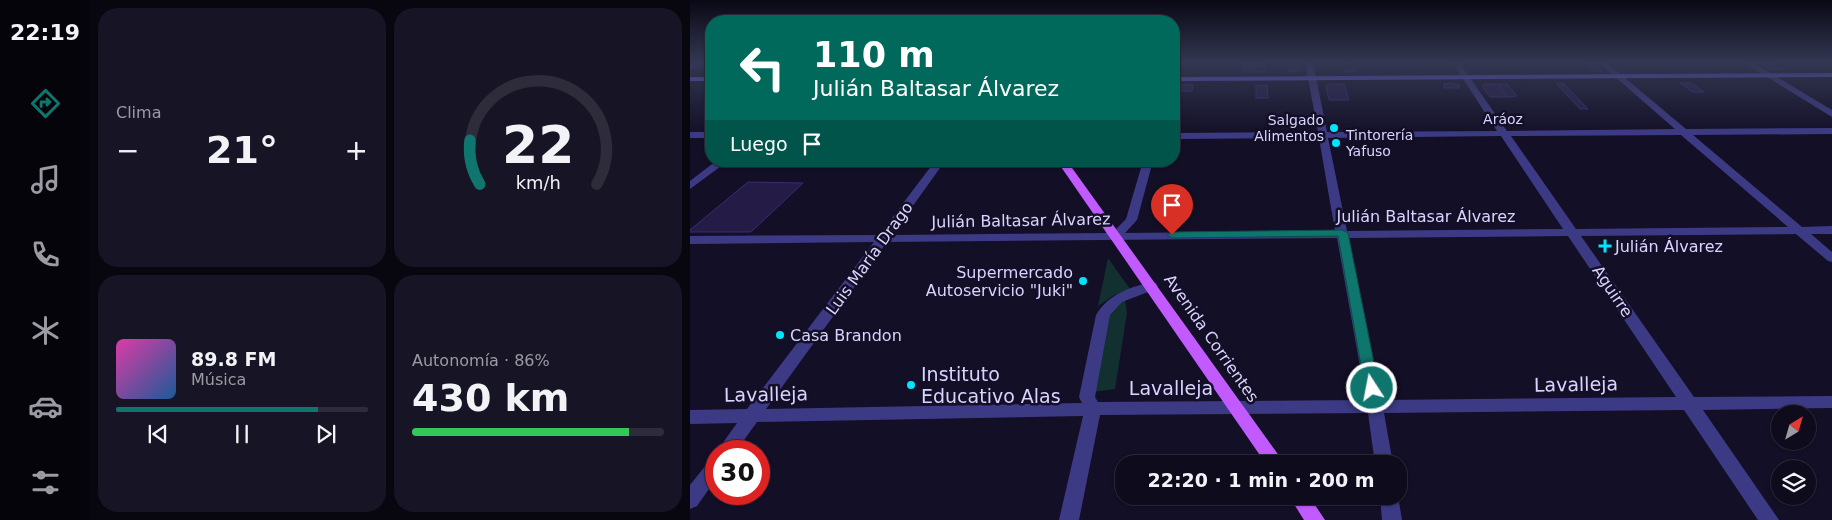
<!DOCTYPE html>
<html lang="es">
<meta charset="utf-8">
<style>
:root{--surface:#0e0b1c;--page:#171425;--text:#f1f3f6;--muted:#9b9ba3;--line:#2e2b3b;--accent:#0f766e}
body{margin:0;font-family:"DejaVu Sans",sans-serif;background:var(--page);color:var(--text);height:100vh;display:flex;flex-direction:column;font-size:19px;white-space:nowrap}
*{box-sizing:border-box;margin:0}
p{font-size:16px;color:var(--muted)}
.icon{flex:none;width:28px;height:28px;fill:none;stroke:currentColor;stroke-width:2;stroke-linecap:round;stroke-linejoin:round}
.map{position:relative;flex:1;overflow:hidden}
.drawer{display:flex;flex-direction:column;gap:8px;padding:8px;background:#08060f;width:600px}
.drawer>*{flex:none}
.hud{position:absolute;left:15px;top:15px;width:475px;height:152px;border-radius:20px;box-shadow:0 1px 4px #0004,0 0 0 1px var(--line);background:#00695c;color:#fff;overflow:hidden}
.needle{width:32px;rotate:37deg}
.buttons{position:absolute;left:1081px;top:405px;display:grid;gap:10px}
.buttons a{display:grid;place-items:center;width:45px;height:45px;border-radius:50%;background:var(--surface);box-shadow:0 1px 4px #0004,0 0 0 1px var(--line);font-size:25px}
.speed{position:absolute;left:15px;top:440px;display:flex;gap:10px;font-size:25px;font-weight:700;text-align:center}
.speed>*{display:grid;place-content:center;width:65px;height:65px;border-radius:50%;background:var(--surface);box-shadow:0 1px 4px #0004,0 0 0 1px var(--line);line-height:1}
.speed .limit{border:8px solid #d22;background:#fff;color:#111}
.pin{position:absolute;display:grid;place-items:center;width:42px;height:42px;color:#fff;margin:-51px -21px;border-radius:50% 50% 50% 0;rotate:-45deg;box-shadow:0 0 5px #0007}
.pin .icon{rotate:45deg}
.me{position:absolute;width:55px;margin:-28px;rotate:349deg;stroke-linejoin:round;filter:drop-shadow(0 0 4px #0008)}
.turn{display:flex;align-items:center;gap:18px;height:105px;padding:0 25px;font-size:22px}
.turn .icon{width:65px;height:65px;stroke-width:2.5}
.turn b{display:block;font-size:35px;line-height:42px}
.then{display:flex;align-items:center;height:48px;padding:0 25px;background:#0003;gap:10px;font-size:19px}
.big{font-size:38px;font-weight:600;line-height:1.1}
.drawer .tile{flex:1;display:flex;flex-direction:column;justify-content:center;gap:8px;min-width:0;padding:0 18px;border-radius:20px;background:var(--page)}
.drawer .dial{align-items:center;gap:0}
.dial svg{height:130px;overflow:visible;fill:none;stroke:var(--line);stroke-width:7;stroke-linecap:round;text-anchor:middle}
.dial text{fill:var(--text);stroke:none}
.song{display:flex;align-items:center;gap:15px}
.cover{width:60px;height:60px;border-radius:8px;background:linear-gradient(135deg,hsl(320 70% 55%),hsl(210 70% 35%))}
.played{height:5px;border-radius:2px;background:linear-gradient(90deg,var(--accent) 80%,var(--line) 80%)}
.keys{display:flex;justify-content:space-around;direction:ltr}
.heat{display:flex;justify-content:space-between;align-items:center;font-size:28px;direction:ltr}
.charge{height:8px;border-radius:4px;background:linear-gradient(90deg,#34c759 86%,var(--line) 0)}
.drawer .tiles{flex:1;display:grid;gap:8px;grid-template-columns:repeat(2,1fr)}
.trip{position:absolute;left:425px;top:455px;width:292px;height:50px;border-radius:20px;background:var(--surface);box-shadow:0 1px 4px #0004,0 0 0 1px var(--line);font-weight:600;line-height:50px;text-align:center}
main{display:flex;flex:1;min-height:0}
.menu{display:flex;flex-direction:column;width:90px;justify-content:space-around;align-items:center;background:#06040b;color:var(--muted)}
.menu .icon{width:35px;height:35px}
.menu .active{color:var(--accent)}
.menu b{font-size:22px;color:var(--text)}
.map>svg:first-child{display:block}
.green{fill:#12302f}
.building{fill:#241b47;stroke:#3b2d73}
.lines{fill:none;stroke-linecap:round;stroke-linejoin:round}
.minor{fill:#3d3a85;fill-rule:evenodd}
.secondary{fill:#6f6bff;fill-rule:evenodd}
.primary{fill:#c25bff;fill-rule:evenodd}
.route{fill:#0f766e;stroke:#0a4d48}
.poi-dot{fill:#00e5ff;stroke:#130f26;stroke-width:2}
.labels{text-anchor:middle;stroke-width:5;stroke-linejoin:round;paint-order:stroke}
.far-street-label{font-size:14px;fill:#d9d4ff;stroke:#130f26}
.far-poi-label{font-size:14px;fill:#d9d4ff;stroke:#130f26;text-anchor:end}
.street-label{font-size:16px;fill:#d9d4ff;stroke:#130f26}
.poi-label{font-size:16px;fill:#d9d4ff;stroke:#130f26;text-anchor:start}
.near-poi-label{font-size:19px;fill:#d9d4ff;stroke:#130f26;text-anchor:start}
.near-street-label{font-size:19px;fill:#d9d4ff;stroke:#130f26}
</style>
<main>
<nav class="menu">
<b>22:19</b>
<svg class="icon active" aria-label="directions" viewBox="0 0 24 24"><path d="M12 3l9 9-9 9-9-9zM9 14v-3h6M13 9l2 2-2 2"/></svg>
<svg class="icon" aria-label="music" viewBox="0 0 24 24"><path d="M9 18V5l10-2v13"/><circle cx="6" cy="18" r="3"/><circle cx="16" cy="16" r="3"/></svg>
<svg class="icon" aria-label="phone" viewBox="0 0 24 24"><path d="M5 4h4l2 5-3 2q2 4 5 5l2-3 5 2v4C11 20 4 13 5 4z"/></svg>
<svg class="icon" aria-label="climate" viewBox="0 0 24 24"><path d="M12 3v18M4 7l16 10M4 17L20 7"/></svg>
<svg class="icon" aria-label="car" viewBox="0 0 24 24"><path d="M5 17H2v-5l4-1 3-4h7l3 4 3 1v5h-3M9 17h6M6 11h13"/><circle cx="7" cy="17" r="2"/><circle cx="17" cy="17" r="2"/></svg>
<svg class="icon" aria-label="filters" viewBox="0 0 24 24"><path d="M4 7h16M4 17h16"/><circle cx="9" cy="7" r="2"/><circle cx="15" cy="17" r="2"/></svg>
</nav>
<section class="drawer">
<div class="tiles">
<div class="tile"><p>Clima</p>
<div class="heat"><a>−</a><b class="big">21°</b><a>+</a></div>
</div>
<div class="tile dial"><svg viewBox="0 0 100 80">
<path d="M14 69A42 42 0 1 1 86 69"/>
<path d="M14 69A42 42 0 0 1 8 42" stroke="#0f766e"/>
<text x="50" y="56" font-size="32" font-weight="700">22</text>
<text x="50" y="72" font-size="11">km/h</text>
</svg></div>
<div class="tile">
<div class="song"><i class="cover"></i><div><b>89.8 FM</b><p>Música</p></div></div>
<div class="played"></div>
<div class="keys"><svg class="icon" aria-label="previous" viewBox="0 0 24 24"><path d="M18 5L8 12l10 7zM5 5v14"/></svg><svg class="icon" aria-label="pause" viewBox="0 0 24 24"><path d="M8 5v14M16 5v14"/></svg><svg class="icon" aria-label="next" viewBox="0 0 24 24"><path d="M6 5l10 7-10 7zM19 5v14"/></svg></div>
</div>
<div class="tile"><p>Autonomía · 86%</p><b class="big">430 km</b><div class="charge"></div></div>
</div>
</section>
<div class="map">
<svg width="1142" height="520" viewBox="0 0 1142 520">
<rect width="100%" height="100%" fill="#130f26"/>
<!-- green -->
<g class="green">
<path d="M418,258L440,289L424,295L408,306Z"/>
<path d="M435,300L437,313L425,389L403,392L416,319L426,304Z"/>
</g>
<!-- building -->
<g class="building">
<path d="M652,62H662L665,71L655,72Z"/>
<path d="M893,62H903L912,71H902Z"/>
<path d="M1068,62H1081L1093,70L1079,69Z"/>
<rect x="553" y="64" width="10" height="8"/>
<rect x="563" y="64" width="12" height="8"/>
<path d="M609,64L610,71L599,72L598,65Z"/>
<path d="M761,83L769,85L770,88H755L753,84Z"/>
<path d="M866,83H873L898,109H890Z"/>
<path d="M990,83H1001L1014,92H1003Z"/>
<path d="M639,84H654L659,100H639L636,86Z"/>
<path d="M795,84H808L817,97H800L792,86Z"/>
<path d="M808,84H817L827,96L817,97Z"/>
<path d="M493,85H503L502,91H489L490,86Z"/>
<path d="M566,85H577L578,98H566Z"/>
<path d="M58,182L113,183L61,232H0V230Z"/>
</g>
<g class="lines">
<!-- minor -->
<g class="minor">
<path d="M4,62H13L0,70V65Z"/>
<path d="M484,62H489L488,70L484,72Z"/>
<path d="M615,62H623L637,132L807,131L762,62H769L817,131L985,129L908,62H916L996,129L1142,128V134L1003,135L1112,227L1142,226V234H1121L1142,252V262L1138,261L1106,234L891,236L1004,397L1142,396V408L1013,410L1089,520H1068L994,410L694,413L703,464H685L678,413L410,415L389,520H369L393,416L67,422L46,451H27L47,423L0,424V410L57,409L184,242L0,244V236L189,235L245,161H255L202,235L422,233L436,219L453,161H463L447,220L435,233L645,231L629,138L484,139V133L628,132ZM991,135L1098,227L886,229L821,136ZM811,136L873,229L657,231L638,138ZM878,236L986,397L692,400L659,238ZM647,238L676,400L408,402L405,397L420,315L432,302L466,289L468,286L466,283L461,282C438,288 419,294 406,315L389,397L392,403L76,409L197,242Z"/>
<path d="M1053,62H1062L1142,110V117Z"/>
<rect x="0" y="132" width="21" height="6"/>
<path d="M26,161H38L0,189V181Z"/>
<path d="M26,457V479L7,506L0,509V485L20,460Z"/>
<path d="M690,496H708L712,520H692Z"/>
</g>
<!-- secondary -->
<g class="secondary">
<path d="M1142,73V77L484,81V77Z"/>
<rect x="0" y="77" width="21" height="4"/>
</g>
<!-- primary -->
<g class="primary">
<path d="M367,161H377L595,464H576Z"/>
<path d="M599,496H619L635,520H614Z"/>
</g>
</g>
<!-- sky -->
<linearGradient id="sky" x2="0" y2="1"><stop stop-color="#0a0815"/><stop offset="0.46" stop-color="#333752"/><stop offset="1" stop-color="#333752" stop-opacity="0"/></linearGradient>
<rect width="1142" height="135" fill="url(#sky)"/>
<!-- route -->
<path class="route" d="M652,230L658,233L689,388L687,392L682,393L677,392L675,388L648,236L482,238L477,235L482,232Z"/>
<!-- markers -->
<g class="poi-dot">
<circle cx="644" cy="128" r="5"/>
<circle cx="646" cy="143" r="5"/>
<path d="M912.5 238.5h5v5h5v5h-5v5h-5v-5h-5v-5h5z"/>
<circle cx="393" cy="281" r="5"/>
<circle cx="90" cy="335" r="5"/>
<circle cx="221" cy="385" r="5"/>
</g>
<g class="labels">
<!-- far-street labels -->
<g class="far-street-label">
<text x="813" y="124">Aráoz</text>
</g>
<!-- far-poi labels -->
<g class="far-poi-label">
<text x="634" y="125">Salgado<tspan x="634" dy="16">Alimentos</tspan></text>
<text x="656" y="140" text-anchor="start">Tintorería<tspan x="656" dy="16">Yafuso</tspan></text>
</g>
<!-- street labels -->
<g class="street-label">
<text x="736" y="222">Julián Baltasar Álvarez</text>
<text transform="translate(331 220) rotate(-1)" y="6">Julián Baltasar Álvarez</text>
<text transform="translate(179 258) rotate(-54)" y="6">Luis María Drago</text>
<text transform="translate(923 291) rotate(56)" y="6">Aguirre</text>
<text transform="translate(522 338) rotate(55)" y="6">Avenida Corrientes</text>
</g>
<!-- poi labels -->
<g class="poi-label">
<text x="925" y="252">Julián Álvarez</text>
<text x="383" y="278" text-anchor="end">Supermercado<tspan x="383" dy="18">Autoservicio "Juki"</tspan></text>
<text x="100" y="341">Casa Brandon</text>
</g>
<!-- near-poi labels -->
<g class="near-poi-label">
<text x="231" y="381">Instituto<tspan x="231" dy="22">Educativo Alas</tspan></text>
</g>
<!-- near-street labels -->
<g class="near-street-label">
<text transform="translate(886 384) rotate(-1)" y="7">Lavalleja</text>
<text x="481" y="395">Lavalleja</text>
<text transform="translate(76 394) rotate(-1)" y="7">Lavalleja</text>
</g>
</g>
</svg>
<div class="buttons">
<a><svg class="needle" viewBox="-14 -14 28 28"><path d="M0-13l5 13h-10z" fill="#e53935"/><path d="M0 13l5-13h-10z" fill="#9b9ba3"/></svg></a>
<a><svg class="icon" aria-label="layers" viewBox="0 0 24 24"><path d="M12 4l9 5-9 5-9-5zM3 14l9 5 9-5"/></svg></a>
</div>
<div class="speed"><div class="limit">30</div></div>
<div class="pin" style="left:482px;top:235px;background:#d93025"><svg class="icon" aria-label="arrive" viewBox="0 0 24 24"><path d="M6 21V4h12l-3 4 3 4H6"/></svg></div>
<svg class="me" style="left:682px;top:388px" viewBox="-20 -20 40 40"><circle r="17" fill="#0f766e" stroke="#fff" stroke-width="3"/><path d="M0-11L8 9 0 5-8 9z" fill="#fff"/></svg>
<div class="trip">22:20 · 1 min · 200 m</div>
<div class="hud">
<div class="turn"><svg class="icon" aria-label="left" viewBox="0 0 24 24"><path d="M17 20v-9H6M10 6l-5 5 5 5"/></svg><div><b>110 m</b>Julián Baltasar Álvarez</div></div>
<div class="then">Luego<svg class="icon" aria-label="arrive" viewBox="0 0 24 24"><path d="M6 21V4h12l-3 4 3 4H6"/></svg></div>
</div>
</div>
</main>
